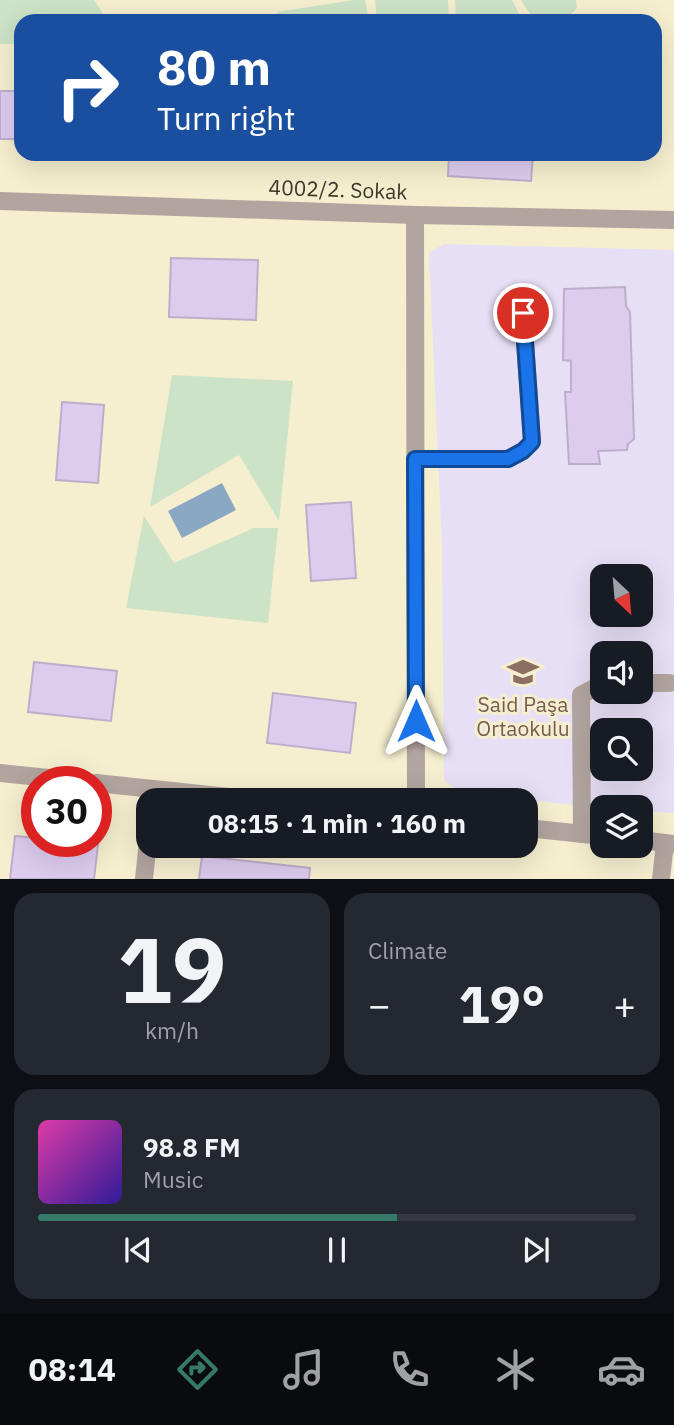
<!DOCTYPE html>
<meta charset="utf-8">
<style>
:root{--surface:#171b24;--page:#242831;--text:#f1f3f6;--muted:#9ea1a6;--line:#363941;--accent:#377968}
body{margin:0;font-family:"IBM Plex Sans",sans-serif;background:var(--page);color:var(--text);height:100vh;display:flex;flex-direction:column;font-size:26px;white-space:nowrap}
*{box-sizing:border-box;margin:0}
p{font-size:23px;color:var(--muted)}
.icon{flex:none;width:38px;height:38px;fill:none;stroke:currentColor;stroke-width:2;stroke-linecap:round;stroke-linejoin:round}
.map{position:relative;height:879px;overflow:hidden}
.panel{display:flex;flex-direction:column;gap:14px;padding:14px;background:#0d0f14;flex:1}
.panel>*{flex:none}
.banner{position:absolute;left:14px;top:14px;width:648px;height:147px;border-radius:21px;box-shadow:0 7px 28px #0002;background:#1a4fa0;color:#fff;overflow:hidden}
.needle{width:46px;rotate:154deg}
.controls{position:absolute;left:590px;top:564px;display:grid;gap:14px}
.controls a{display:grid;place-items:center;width:63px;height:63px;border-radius:14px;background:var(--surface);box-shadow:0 7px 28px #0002;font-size:35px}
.speed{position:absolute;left:21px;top:766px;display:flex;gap:14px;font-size:35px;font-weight:700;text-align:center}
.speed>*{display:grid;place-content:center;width:91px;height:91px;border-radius:50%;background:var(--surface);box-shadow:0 7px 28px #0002;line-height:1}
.speed .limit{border:10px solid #d22;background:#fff;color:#111}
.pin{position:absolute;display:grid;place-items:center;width:60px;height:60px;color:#fff;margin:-30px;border:4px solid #fff;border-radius:50%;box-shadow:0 2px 7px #0007}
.me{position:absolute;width:77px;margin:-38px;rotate:0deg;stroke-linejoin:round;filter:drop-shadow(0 0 5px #0008)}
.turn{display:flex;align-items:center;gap:24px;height:147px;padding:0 28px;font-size:32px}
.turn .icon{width:91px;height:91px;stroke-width:2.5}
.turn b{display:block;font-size:49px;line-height:60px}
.big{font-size:52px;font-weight:700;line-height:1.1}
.panel .card{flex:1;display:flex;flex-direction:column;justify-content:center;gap:10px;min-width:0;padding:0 24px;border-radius:21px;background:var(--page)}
.panel .dial{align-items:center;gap:0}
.dial b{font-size:91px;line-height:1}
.song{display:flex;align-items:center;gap:21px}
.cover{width:84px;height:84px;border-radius:10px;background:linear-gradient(135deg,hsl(320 70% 55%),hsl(250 70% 35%))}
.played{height:7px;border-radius:4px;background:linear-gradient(90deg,var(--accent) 60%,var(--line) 60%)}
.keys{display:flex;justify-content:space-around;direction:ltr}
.heat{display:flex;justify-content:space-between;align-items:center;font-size:38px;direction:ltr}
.panel .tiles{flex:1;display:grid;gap:14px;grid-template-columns:1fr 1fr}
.card:last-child{grid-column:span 2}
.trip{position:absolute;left:136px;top:788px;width:402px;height:70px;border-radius:21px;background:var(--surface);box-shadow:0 7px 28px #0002;font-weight:700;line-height:70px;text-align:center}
.tab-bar{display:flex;height:112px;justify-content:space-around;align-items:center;background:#090b0e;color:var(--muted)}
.tab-bar .icon{width:49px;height:49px}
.tab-bar .active{color:var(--accent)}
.tab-bar b{font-size:32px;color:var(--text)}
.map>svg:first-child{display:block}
.education{fill:#e7dff5;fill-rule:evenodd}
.green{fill:#cce3c7}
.water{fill:#8aa8c4}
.building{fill:#deccef;stroke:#bdafca;stroke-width:2}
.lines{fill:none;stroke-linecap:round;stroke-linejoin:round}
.minor{stroke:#b2a49f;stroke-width:18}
.route-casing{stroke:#114b97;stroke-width:18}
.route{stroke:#1a73e8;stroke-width:12}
.labels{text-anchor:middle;stroke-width:6;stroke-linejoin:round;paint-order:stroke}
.street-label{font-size:21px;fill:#3b392d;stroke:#f5eecf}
.education-label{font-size:21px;fill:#785e54;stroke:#f5eecf}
</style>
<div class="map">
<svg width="674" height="879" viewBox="0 0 674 879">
<rect width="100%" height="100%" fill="#f5eecf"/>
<!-- education -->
<path class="education" d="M444,244L674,250V813L641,811L640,807H590L459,792L444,780L442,547L429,253ZM602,576H640V614H602ZM602,653H640V691H602ZM602,730H640V768H602Z"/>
<!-- green -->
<g class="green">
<path d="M0,0H94L108,21H21V44H0Z"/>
<path d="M354,0H365L369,21H278L277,12Z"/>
<path d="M375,0H448L449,21H377Z"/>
<path d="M455,0H512L523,21H456Z"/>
<path d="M521,0H576L577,8L564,21H534L531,15Z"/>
<path d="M172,375L293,381L279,521L239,455L150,507Z"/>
<path d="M144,516L174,563L254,528H278L268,623L126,608Z"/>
</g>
<!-- water -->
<path class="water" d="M222,483L236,510L182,538L168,511Z"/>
<!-- building -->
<g class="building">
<rect x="0" y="91" width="21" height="48"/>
<path d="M449,154H533L531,181L448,176Z"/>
<path d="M171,258L258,260L256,320L169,317Z"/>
<path d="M625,287L626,306L630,312L634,439L628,444L627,450L598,451L600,464H569L565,392H571V361L563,360L564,289Z"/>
<path d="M62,402L104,405L98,483L56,480Z"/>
<path d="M351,502L356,578L311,581L306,505Z"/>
<path d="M34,662L117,671L111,721L28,712Z"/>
<path d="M273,693L356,703L350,753L267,743Z"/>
<path d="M15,836L37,838V842H67L98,845L94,879H10Z"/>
<path d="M202,856L310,868L309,879H199Z"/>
</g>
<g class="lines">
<!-- minor -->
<g class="minor">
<path d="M0,201L415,215L674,220"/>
<path d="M415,215L416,800"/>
<path d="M416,459H508L523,451L532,442L523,313"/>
<path d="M640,683H669"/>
<path d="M0,773L87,782"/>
<path d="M96,783L258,800"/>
<path d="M527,828L602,836"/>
<path d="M582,834L581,695L602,684"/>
<path d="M640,840L674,844"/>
<path d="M144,879L149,832"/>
<path d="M661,879L665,843"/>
</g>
</g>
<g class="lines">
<defs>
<path id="route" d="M416,721L415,459H508L523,451L532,442L523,313"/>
</defs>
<!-- route casing -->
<use href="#route" class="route-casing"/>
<!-- route -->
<use href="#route" class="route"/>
</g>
<!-- icons -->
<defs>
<symbol id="school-bare" viewBox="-9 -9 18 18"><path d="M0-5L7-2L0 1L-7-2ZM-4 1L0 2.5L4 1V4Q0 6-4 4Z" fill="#8d6e63" stroke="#f5eecf" stroke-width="2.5" paint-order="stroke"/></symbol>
</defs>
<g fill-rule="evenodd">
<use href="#school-bare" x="501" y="650" width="44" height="44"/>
</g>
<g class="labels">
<!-- street labels -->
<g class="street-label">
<text transform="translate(338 190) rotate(2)" y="7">4002/2. Sokak</text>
</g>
<!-- education labels -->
<g class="education-label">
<text x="523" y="712">Said Paşa<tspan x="523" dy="24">Ortaokulu</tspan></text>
</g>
</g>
</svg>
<div class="controls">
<a><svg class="needle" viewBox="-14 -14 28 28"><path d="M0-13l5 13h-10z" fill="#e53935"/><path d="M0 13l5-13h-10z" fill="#9ea1a6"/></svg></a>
<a><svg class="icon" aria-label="sound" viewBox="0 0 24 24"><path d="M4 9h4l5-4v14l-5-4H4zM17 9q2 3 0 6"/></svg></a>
<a><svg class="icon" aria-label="search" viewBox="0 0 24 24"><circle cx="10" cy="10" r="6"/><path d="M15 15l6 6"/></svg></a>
<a><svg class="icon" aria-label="layers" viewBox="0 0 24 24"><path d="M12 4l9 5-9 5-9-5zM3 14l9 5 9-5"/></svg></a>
</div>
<div class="speed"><div class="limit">30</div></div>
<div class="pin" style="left:523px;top:313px;background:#d93025"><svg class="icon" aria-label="arrive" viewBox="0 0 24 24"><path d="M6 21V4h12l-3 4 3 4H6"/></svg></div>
<svg class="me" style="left:416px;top:721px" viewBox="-20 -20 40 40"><path d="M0-17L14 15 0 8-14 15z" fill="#1a73e8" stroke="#fff" stroke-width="4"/></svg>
<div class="trip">08:15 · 1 min · 160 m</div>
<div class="banner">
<div class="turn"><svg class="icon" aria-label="right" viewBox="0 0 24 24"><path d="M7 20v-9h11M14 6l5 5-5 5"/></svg><div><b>80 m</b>Turn right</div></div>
</div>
</div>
<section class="panel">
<div class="tiles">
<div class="card dial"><b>19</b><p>km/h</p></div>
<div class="card"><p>Climate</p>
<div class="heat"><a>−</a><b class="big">19°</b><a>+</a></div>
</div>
<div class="card">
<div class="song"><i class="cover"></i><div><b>98.8 FM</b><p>Music</p></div></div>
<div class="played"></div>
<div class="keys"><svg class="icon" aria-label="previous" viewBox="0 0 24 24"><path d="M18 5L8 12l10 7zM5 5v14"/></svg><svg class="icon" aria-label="pause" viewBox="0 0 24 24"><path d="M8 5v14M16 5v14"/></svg><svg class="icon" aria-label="next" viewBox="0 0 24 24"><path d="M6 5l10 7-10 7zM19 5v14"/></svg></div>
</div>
</div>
</section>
<nav class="tab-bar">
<b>08:14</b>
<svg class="icon active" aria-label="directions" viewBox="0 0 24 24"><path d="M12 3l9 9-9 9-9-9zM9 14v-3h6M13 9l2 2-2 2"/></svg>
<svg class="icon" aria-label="music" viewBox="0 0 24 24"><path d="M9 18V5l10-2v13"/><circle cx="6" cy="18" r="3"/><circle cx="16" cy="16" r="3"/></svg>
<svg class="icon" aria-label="phone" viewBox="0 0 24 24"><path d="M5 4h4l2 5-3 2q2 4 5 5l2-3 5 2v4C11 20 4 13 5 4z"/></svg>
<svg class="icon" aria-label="climate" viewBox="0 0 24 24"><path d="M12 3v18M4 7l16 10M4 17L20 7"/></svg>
<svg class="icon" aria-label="car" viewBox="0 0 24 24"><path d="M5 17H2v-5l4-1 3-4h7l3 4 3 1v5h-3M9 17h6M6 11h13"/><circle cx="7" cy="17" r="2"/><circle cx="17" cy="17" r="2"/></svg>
</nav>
